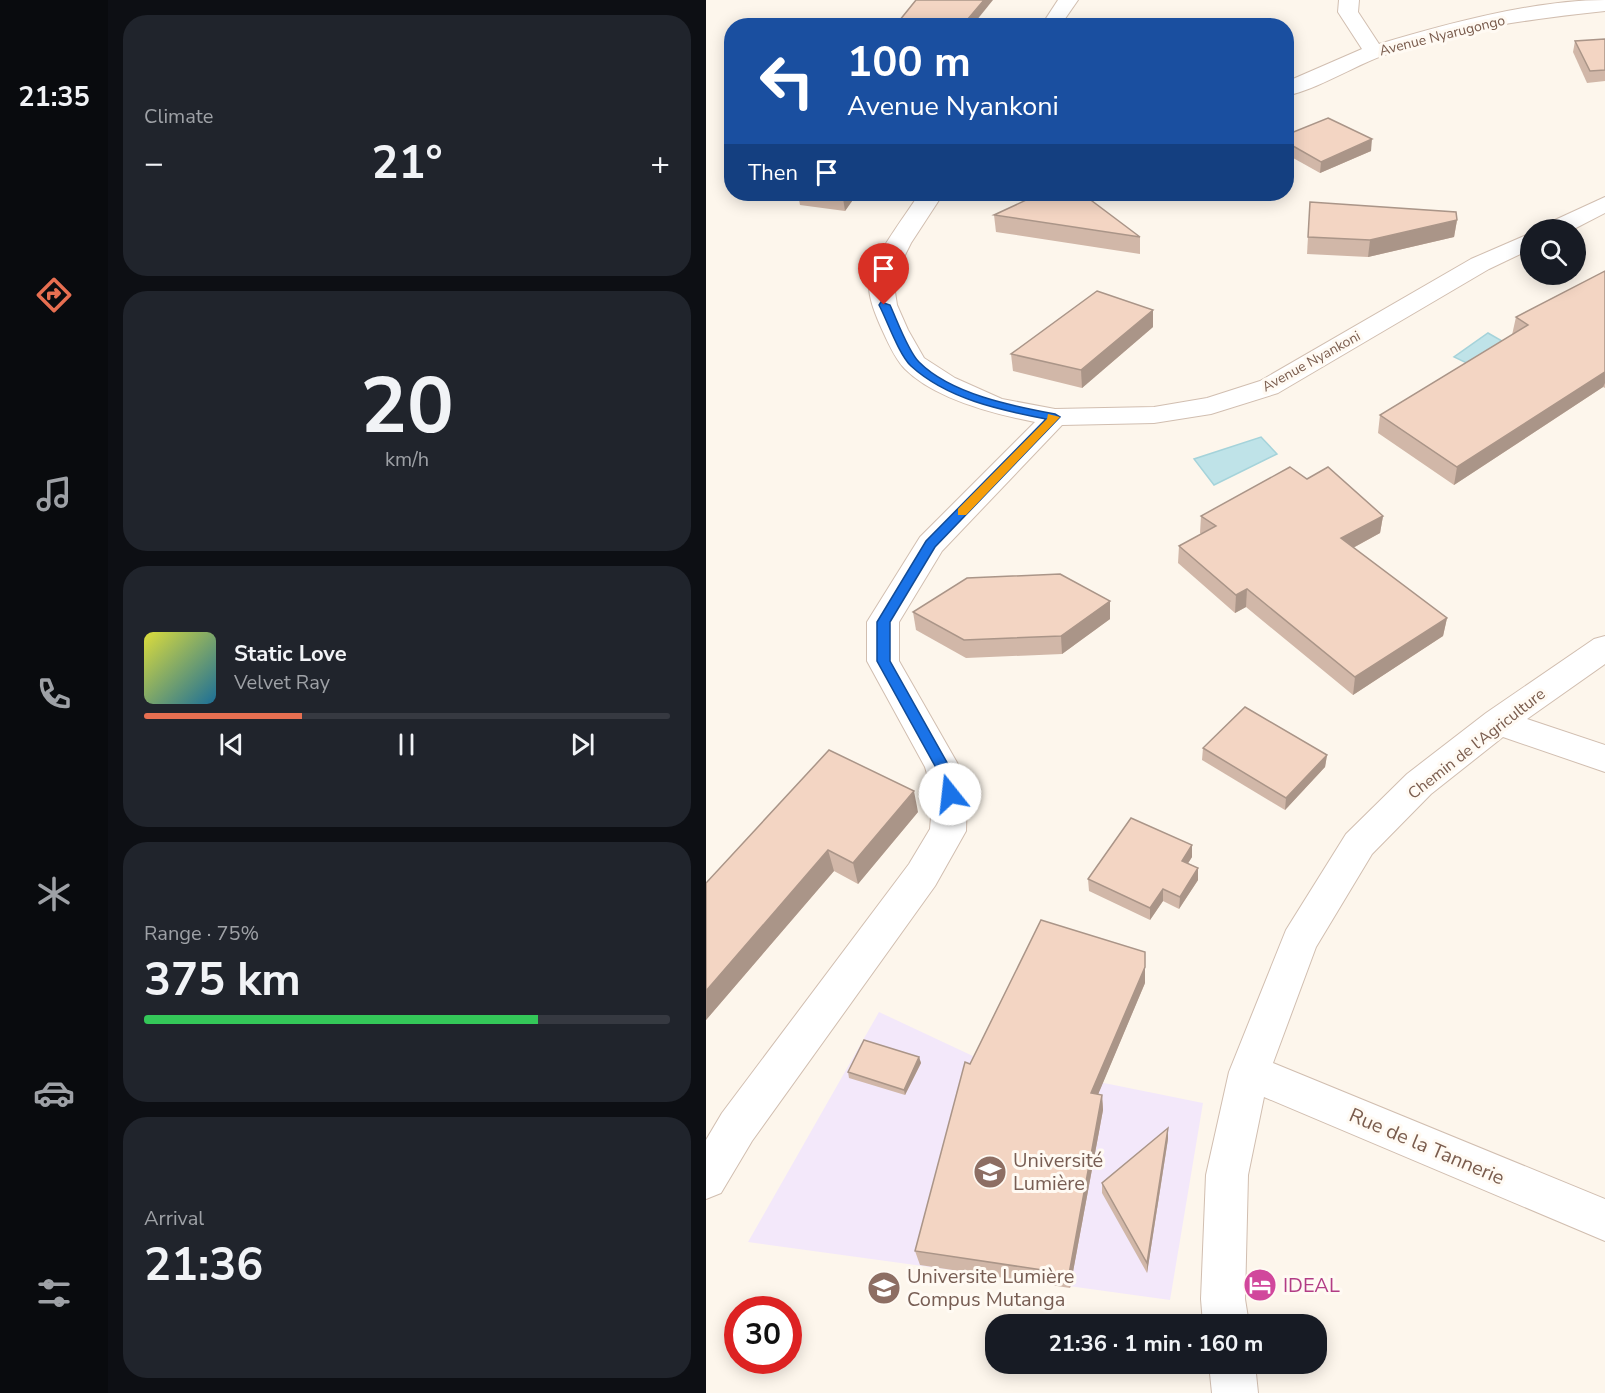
<!DOCTYPE html>
<meta charset="utf-8">
<style>
:root{--surface:#171b24;--page:#20242c;--text:#f1f3f6;--muted:#9ea1a6;--line:#363941;--accent:#e76f51}
body{margin:0;font-family:"Nunito Sans",sans-serif;background:var(--page);color:var(--text);height:100vh;display:flex;flex-direction:column;font-size:22px;white-space:nowrap}
*{box-sizing:border-box;margin:0}
p{font-size:20px;color:var(--muted)}
.icon{flex:none;width:33px;height:33px;fill:none;stroke:currentColor;stroke-width:2;stroke-linecap:round;stroke-linejoin:round}
.map{position:relative;flex:1;overflow:hidden}
.details{display:flex;flex-direction:column;gap:15px;padding:15px;background:#0d0f14;width:598px}
.details>*{flex:none}
.banner{position:absolute;left:18px;top:18px;width:570px;height:183px;border-radius:24px;box-shadow:0 3px 15px #0003;background:#1a4fa0;color:#fff;overflow:hidden}
.tools{position:absolute;left:814px;top:219px;display:grid;gap:12px}
.tools a{display:grid;place-items:center;width:66px;height:66px;border-radius:50%;background:var(--surface);box-shadow:0 3px 15px #0003;font-size:30px}
.speed{position:absolute;left:18px;top:1296px;display:flex;gap:12px;font-size:30px;font-weight:700;text-align:center}
.speed>*{display:grid;place-content:center;width:78px;height:78px;border-radius:50%;background:var(--surface);box-shadow:0 3px 15px #0003;line-height:1}
.speed .limit{border:9px solid #d22;background:#fff;color:#111}
.pin{position:absolute;display:grid;place-items:center;width:51px;height:51px;color:#fff;margin:-62px -26px;border-radius:50% 50% 50% 0;rotate:-45deg;box-shadow:0 0 6px #0007}
.pin .icon{rotate:45deg}
.me{position:absolute;width:66px;margin:-33px;rotate:344deg;stroke-linejoin:round;filter:drop-shadow(0 0 4px #0008)}
.turn{display:flex;align-items:center;gap:21px;height:126px;padding:0 24px;font-size:27px}
.turn .icon{width:78px;height:78px;stroke-width:2.5}
.turn b{display:block;font-size:42px;line-height:51px}
.then{display:flex;align-items:center;height:57px;padding:0 24px;background:#0003;gap:12px;font-size:22px}
.big{font-size:45px;font-weight:700;line-height:1.1}
.details .widget{flex:1;display:flex;flex-direction:column;justify-content:center;gap:9px;min-width:0;padding:0 21px;border-radius:24px;background:var(--page)}
.details .dial{align-items:center;gap:0}
.dial b{font-size:78px;line-height:1}
.song{display:flex;align-items:center;gap:18px}
.cover{width:72px;height:72px;border-radius:9px;background:linear-gradient(135deg,hsl(60 70% 55%),hsl(200 70% 35%))}
.played{height:6px;border-radius:3px;background:linear-gradient(90deg,var(--accent) 30%,var(--line) 30%)}
.keys{display:flex;justify-content:space-around;direction:ltr}
.heat{display:flex;justify-content:space-between;align-items:center;font-size:33px;direction:ltr}
.charge{height:9px;border-radius:4px;background:linear-gradient(90deg,#34c759 75%,var(--line) 0)}
.trip{position:absolute;left:279px;top:1314px;width:342px;height:60px;border-radius:24px;background:var(--surface);box-shadow:0 3px 15px #0003;font-weight:700;line-height:60px;text-align:center}
main{display:flex;flex:1;min-height:0}
.dock{display:flex;flex-direction:column;width:108px;justify-content:space-around;align-items:center;background:#090b0e;color:var(--muted)}
.dock .icon{width:42px;height:42px}
.dock .current{color:var(--accent)}
.dock b{font-size:27px;color:var(--text)}
.map>svg:first-child{display:block}
.education{fill:#f3e8fa}
.water{fill:#bfe3e8;stroke:#a5d3da;stroke-width:1.5}
.lines{fill:none;stroke-linecap:round;stroke-linejoin:round}
.minor-casing{stroke:#d1beb0;stroke-width:2}
.minor{fill:#fff;fill-rule:evenodd}
.wall{fill:#d1b7a8}
.shaded-wall{fill:#aa9588}
.building{fill:#f3d5c3;stroke:#aa9588;stroke-width:1.5}
.route{fill:#1a73e8;stroke:#114b97;stroke-width:1.5}
.slow{fill:#f59e0b}
.labels{text-anchor:middle;stroke-width:6;stroke-linejoin:round;paint-order:stroke}
.far-street-label{font-size:14px;fill:#7a5c4d;stroke:#fffaf3}
.street-label{font-size:16px;fill:#7a5c4d;stroke:#fffaf3}
.near-street-label{font-size:20px;fill:#7a5c4d;stroke:#fffaf3}
.near-education-label{font-size:20px;fill:#785e54;stroke:#fffaf3;text-anchor:start}
.near-hotel-label{font-size:20px;fill:#b23c85;stroke:#fffaf3;text-anchor:start}
</style>
<main>
<nav class="dock">
<b>21:35</b>
<svg class="icon current" aria-label="directions" viewBox="0 0 24 24"><path d="M12 3l9 9-9 9-9-9zM9 14v-3h6M13 9l2 2-2 2"/></svg>
<svg class="icon" aria-label="music" viewBox="0 0 24 24"><path d="M9 18V5l10-2v13"/><circle cx="6" cy="18" r="3"/><circle cx="16" cy="16" r="3"/></svg>
<svg class="icon" aria-label="phone" viewBox="0 0 24 24"><path d="M5 4h4l2 5-3 2q2 4 5 5l2-3 5 2v4C11 20 4 13 5 4z"/></svg>
<svg class="icon" aria-label="climate" viewBox="0 0 24 24"><path d="M12 3v18M4 7l16 10M4 17L20 7"/></svg>
<svg class="icon" aria-label="car" viewBox="0 0 24 24"><path d="M5 17H2v-5l4-1 3-4h7l3 4 3 1v5h-3M9 17h6M6 11h13"/><circle cx="7" cy="17" r="2"/><circle cx="17" cy="17" r="2"/></svg>
<svg class="icon" aria-label="filters" viewBox="0 0 24 24"><path d="M4 7h16M4 17h16"/><circle cx="9" cy="7" r="2"/><circle cx="15" cy="17" r="2"/></svg>
</nav>
<section class="details">
<div class="widget"><p>Climate</p>
<div class="heat"><a>−</a><b class="big">21°</b><a>+</a></div>
</div>
<div class="widget dial"><b>20</b><p>km/h</p></div>
<div class="widget">
<div class="song"><i class="cover"></i><div><b>Static Love</b><p>Velvet Ray</p></div></div>
<div class="played"></div>
<div class="keys"><svg class="icon" aria-label="previous" viewBox="0 0 24 24"><path d="M18 5L8 12l10 7zM5 5v14"/></svg><svg class="icon" aria-label="pause" viewBox="0 0 24 24"><path d="M8 5v14M16 5v14"/></svg><svg class="icon" aria-label="next" viewBox="0 0 24 24"><path d="M6 5l10 7-10 7zM19 5v14"/></svg></div>
</div>
<div class="widget"><p>Range · 75%</p><b class="big">375 km</b><div class="charge"></div></div>
<div class="widget"><p>Arrival</p><b class="big">21:36</b></div>
</section>
<div class="map">
<svg width="899" height="1393" viewBox="0 0 899 1393">
<rect width="100%" height="100%" fill="#fdf6ec"/>
<!-- education -->
<path class="education" d="M173,1012L269,1057L497,1103L464,1300L42,1242Z"/>
<!-- water -->
<g class="water">
<path d="M782,333L803,345L771,368L748,357Z"/>
<path d="M555,437L571,454L508,485L488,459Z"/>
</g>
<g class="lines">
<defs>
<g id="minor">
<path d="M352,0H372L354,26H335Z"/>
<path d="M633,0H653L652,12L673,44C740,24 828,0 899,0V11C825,19 747,29 678,55C646,67 614,88 580,96V82L656,49L632,12Z"/>
<path d="M213,194H237L205,243L187,279L191,305L202,330L218,358L249,378L296,399L349,409L448,407L501,398L554,381L765,259L825,233V249L783,269L572,393L505,414L448,423L356,425L236,551L193,622V661L253,766L261,794L260,831L229,886L46,1141L15,1193L0,1199V1140L16,1113L203,864L224,829L227,794L219,767L161,661V622L214,537L329,422C288,414 229,399 199,369C188,358 180,338 174,325C168,311 162,296 163,281C164,261 202,212 213,194Z"/>
<path d="M899,197V213L866,230H834L838,225Z"/>
<path d="M899,636V664L821,719L899,745V772L797,737L725,794L666,854L610,947L567,1063L899,1199V1241L558,1097L542,1175L539,1299L543,1324H497L495,1299L500,1175L523,1072L580,930L640,834L701,774L780,713L888,639Z"/>
<path d="M503,1364H549L552,1393H506Z"/>
</g>
</defs>
<!-- minor casing -->
<use href="#minor" class="minor-casing"/>
<!-- minor -->
<use href="#minor" class="minor"/>
</g>
<!-- wall -->
<g class="wall">
<path d="M899,39V81L881,83L867,52L869,41Z"/>
<path d="M580,135L665,151L614,173L580,154Z"/>
<path d="M92,194H151L139,211L94,205Z"/>
<path d="M604,202L751,220L748,237L662,257L601,254Z"/>
<path d="M288,215L434,237V254L290,232Z"/>
<path d="M899,271V388L897,387L748,485L672,433L674,415L806,335L810,317Z"/>
<path d="M447,327L376,388L307,371L305,354Z"/>
<path d="M601,479L677,516L674,533L647,548L741,618L737,636L647,695L540,607L529,613L472,563L473,546L495,534L494,533L495,516Z"/>
<path d="M404,601V619L356,654L260,658L210,630L207,612Z"/>
<path d="M497,748L621,755L619,767L579,810L496,760Z"/>
<path d="M212,812L152,884L128,871L0,1020V883Z"/>
<path d="M486,845V857L482,863L492,868V880L473,909L457,901L444,920L383,891L382,879Z"/>
<path d="M439,983L392,1094L396,1095L397,1110L364,1288L214,1265L209,1251L264,1064Z"/>
<path d="M213,1057L215,1063L199,1095L143,1078L142,1072Z"/>
<path d="M462,1139L441,1273L396,1193V1183Z"/>
</g>
<!-- shaded-wall -->
<g class="shaded-wall">
<path d="M278,0H287L266,26H256Z"/>
<path d="M666,139L665,151L614,173L615,162Z"/>
<path d="M140,194H151L139,211L137,198Z"/>
<path d="M751,220L748,237L662,257L664,240Z"/>
<path d="M447,310V327L376,388L375,370Z"/>
<path d="M899,372V383L897,387L748,485L751,467Z"/>
<path d="M677,516L674,533L632,556L635,538Z"/>
<path d="M541,589L540,607L529,613L530,595Z"/>
<path d="M404,601V619L356,654L355,636Z"/>
<path d="M741,618L737,636L647,695L649,677Z"/>
<path d="M621,755L619,767L579,810L580,798Z"/>
<path d="M208,791L212,812L152,884L147,863Z"/>
<path d="M486,845V857L476,873V861Z"/>
<path d="M122,850L128,871L0,1020V991Z"/>
<path d="M492,868V880L473,909L474,897Z"/>
<path d="M457,889V901L444,920V908Z"/>
<path d="M439,952V983L386,1109L385,1093Z"/>
<path d="M213,1057L215,1063L199,1095L198,1090Z"/>
<path d="M396,1095L397,1110L364,1288L363,1274Z"/>
<path d="M462,1128V1139L441,1273V1263Z"/>
</g>
<!-- building -->
<g class="building">
<path d="M210,0H278L256,26H189Z"/>
<path d="M899,39V70L884,71L869,41Z"/>
<path d="M622,118L666,139L615,162L580,142V135Z"/>
<path d="M98,194H140L137,198Z"/>
<path d="M333,194H366L378,195L434,237L288,215Z"/>
<path d="M604,202L750,212L751,220L664,240L602,237Z"/>
<path d="M899,271V372L751,467L674,415L822,325L810,317Z"/>
<path d="M391,291L447,310L375,370L305,354Z"/>
<path d="M584,467L601,479L622,467L677,516L635,538L741,618L649,677L541,589L530,595L473,546L510,526L495,516Z"/>
<path d="M354,574L404,601L355,636L258,640L207,612L261,578Z"/>
<path d="M539,707L621,755L580,798L497,748Z"/>
<path d="M123,750L208,791L147,863L122,850L0,991V883Z"/>
<path d="M425,818L486,845L476,861L492,868L474,897L457,889L444,908L382,879Z"/>
<path d="M335,920L439,952V967L385,1093L396,1095L363,1274L209,1251L259,1062L264,1064Z"/>
<path d="M158,1040L213,1057L198,1090L142,1072Z"/>
<path d="M462,1128L441,1263L396,1183Z"/>
</g>
<!-- route -->
<path class="route" d="M175,302L184,305C191,320 202,351 213,362C245,394 306,406 349,414L354,417L229,547L184,622V661L243,766L251,794L244,800L239,798L229,766L171,661V622L220,541L340,419C294,410 241,399 205,366C193,355 181,320 173,305Z"/>
<!-- slow -->
<path class="slow" d="M342,414L354,417L260,515H252V509L341,419Z"/>
<!-- icons -->
<defs>
<symbol id="university-disc" viewBox="-11 -11 22 22"><circle r="9.5" fill="#8d6e63" stroke="#fffaf3"/><path d="M0-5L7-2L0 1L-7-2ZM-4 1L0 2.5L4 1V4Q0 6-4 4Z" fill="#fff"/></symbol>
<symbol id="hotel-disc" viewBox="-11 -11 22 22"><circle r="9.5" fill="#d1479c" stroke="#fffaf3"/><path d="M-6-4.5h1.5V1H6V5H4.5V3h-9V5H-6ZM-4 0a1.8 1.8 0 1 1 3.6 0ZM.5 0V-2.5h3Q6-2.5 6 0Z" fill="#fff"/></symbol>
<symbol id="school-disc" viewBox="-11 -11 22 22"><circle r="9.5" fill="#8d6e63" stroke="#fffaf3"/><path d="M0-5L7-2L0 1L-7-2ZM-4 1L0 2.5L4 1V4Q0 6-4 4Z" fill="#fff"/></symbol>
</defs>
<g fill-rule="evenodd">
<use href="#university-disc" x="265" y="1153" width="38" height="38"/>
<use href="#hotel-disc" x="535" y="1266" width="38" height="38"/>
<use href="#school-disc" x="159" y="1269" width="38" height="38"/>
</g>
<g class="labels">
<!-- far-street labels -->
<g class="far-street-label">
<text transform="translate(736 35) rotate(-14)" y="5">Avenue Nyarugongo</text>
<text transform="translate(605 361) rotate(-29)" y="5">Avenue Nyankoni</text>
</g>
<!-- street labels -->
<g class="street-label">
<text transform="translate(770 743) rotate(-38)" y="6">Chemin de l'Agriculture</text>
</g>
<!-- near-street labels -->
<g class="near-street-label">
<text transform="translate(721 1146) rotate(23)" y="7">Rue de la Tannerie</text>
</g>
<!-- near-education labels -->
<g class="near-education-label">
<text x="307" y="1167">Université<tspan x="307" dy="23">Lumière</tspan></text>
<text x="201" y="1283">Universite Lumière<tspan x="201" dy="23">Compus Mutanga</tspan></text>
</g>
<!-- near-hotel labels -->
<g class="near-hotel-label">
<text x="577" y="1292">IDEAL</text>
</g>
</g>
</svg>
<div class="tools">
<a><svg class="icon" aria-label="search" viewBox="0 0 24 24"><circle cx="10" cy="10" r="6"/><path d="M15 15l6 6"/></svg></a>
</div>
<div class="speed"><div class="limit">30</div></div>
<div class="pin" style="left:178px;top:305px;background:#d93025"><svg class="icon" aria-label="arrive" viewBox="0 0 24 24"><path d="M6 21V4h12l-3 4 3 4H6"/></svg></div>
<svg class="me" style="left:244px;top:794px" viewBox="-20 -20 40 40"><circle r="19" fill="#fff"/><path d="M0-13L10 11 0 6-10 11z" fill="#1a73e8"/></svg>
<div class="trip">21:36 · 1 min · 160 m</div>
<div class="banner">
<div class="turn"><svg class="icon" aria-label="left" viewBox="0 0 24 24"><path d="M17 20v-9H6M10 6l-5 5 5 5"/></svg><div><b>100 m</b>Avenue Nyankoni</div></div>
<div class="then">Then<svg class="icon" aria-label="arrive" viewBox="0 0 24 24"><path d="M6 21V4h12l-3 4 3 4H6"/></svg></div>
</div>
</div>
</main>
